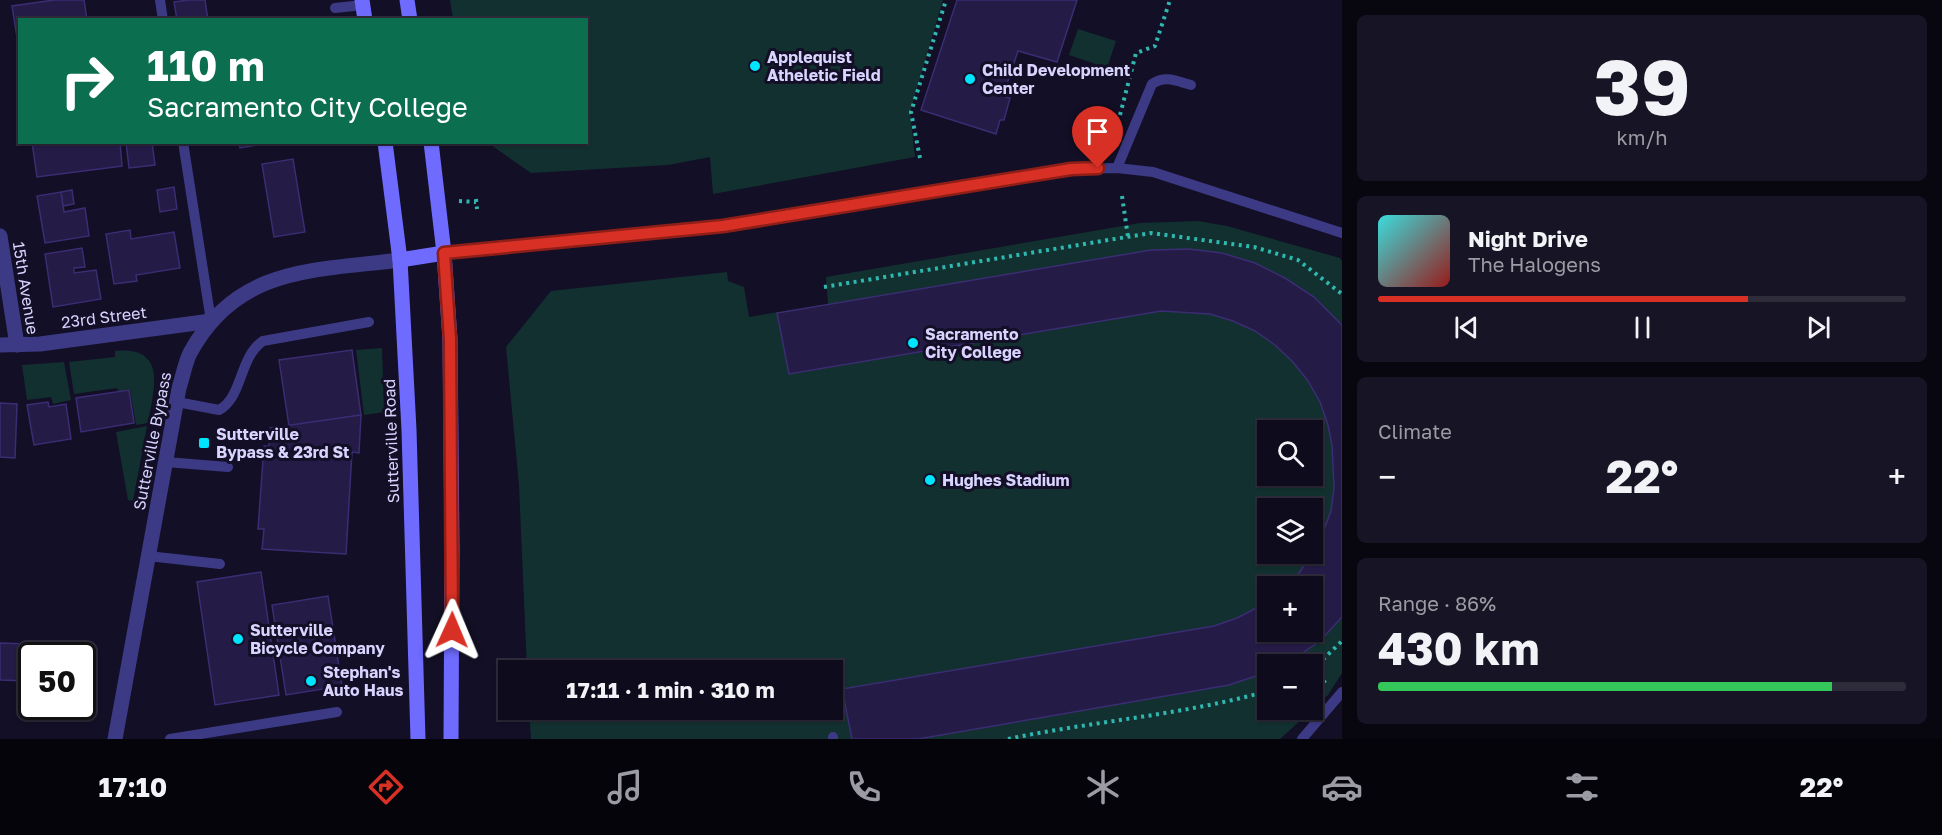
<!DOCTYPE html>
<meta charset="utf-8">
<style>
:root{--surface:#0e0b1c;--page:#171425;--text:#f1f3f6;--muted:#9b9ba3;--line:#2e2b3b;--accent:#d93025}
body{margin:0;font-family:"Golos Text",sans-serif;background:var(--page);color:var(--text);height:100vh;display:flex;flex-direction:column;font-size:22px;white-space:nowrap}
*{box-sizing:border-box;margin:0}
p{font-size:20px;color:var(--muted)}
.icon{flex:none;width:33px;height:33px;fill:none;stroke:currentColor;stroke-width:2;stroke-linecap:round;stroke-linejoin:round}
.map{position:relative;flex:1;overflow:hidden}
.sheet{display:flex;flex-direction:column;gap:15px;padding:15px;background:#08060f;width:600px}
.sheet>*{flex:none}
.top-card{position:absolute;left:18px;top:18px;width:570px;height:126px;border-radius:0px;box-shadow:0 2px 4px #0004,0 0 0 2px var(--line);background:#0b6e4f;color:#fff;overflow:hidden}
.controls{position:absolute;left:1257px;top:420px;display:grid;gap:12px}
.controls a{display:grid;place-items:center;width:66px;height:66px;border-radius:0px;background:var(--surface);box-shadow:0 2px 4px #0004,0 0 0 2px var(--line);font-size:30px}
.speed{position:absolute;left:18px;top:642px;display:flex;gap:12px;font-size:30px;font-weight:700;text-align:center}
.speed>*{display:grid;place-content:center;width:78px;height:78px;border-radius:50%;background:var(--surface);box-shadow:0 2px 4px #0004,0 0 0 2px var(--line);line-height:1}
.speed .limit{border:3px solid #111;border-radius:9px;background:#fff;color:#111}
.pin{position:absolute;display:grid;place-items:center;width:51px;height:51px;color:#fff;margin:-62px -26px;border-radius:50% 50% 50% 0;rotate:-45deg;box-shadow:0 0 6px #0007}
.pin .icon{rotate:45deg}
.me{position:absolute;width:66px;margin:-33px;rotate:1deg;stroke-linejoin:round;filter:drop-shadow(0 0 4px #0008)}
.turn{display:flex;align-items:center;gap:21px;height:126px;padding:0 30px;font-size:27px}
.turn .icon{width:78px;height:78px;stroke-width:2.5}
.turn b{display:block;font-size:42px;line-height:51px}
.big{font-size:45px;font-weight:700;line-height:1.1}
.sheet .card{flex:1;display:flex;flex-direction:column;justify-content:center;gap:9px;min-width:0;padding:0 21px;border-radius:9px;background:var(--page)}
.sheet .dial{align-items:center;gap:0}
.dial b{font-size:78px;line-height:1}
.song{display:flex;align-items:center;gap:18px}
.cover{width:72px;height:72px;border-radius:9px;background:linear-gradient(135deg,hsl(180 70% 55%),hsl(0 70% 35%))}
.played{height:6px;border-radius:3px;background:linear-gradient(90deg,var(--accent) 70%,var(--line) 70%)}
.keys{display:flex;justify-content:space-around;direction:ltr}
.heat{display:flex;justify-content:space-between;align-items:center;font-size:33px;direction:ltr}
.charge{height:9px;border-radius:4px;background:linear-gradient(90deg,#34c759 86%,var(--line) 0)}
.trip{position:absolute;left:498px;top:660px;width:345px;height:60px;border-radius:0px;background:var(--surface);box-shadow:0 2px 4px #0004,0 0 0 2px var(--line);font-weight:700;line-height:60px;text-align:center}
.tabs{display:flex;height:96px;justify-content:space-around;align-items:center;background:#06040b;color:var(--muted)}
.tabs .icon{width:42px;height:42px}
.tabs .active{color:var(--accent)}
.tabs b{font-size:27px;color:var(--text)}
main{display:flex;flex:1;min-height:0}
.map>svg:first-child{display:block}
.green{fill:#12302f;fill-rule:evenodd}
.building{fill:#241b47;stroke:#3b2d73;stroke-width:1.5}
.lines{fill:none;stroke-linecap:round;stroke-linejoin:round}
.path{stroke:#2fb8b0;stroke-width:4;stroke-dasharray:3 4.5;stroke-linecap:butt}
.service{stroke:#3d3a85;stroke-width:10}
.minor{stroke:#3d3a85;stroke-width:15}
.tertiary{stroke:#3d3a85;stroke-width:15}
.secondary{stroke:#6f6bff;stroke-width:15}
.route-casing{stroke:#8d1f18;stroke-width:15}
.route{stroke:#d93025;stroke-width:10}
.poi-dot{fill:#00e5ff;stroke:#130f26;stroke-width:2}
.labels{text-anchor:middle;stroke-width:6;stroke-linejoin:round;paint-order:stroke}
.poi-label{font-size:16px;font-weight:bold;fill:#d9d4ff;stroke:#130f26;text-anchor:start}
.street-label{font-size:16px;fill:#d9d4ff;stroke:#130f26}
</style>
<main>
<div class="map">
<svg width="1342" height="739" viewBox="0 0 1342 739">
<rect width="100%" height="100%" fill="#130f26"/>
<!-- green -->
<g class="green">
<path d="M450,0H943L910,112L915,157L713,194L710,157L668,165L531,173L488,143L586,142V20L453,19Z"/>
<path d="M1078,29L1116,41L1107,68L1069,55Z"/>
<path d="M1198,221L1227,226L1340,258L1342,261V673L1328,695L1312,709V664H1268V710H1312L1280,739H531L529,710H832V670H527L519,485L506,347L551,291L727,272L728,281L744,287L749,317L828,304L826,277L1140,223ZM1268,430H1312V476H1268ZM1268,508H1312V554H1268ZM1268,586H1312V632H1268Z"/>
<path d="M382,348L384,412L364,415L356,350Z"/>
<path d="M115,351C168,346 154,390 148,423L136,425L130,389L118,391L117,388L74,394L69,362L115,357Z"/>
<path d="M64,362L71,400L53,404L51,397L27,400L22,365Z"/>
<path d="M147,426L133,501L128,500L116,432Z"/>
</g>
<!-- building -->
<g class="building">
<path d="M54,0H84L87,20H20V37H17L12,6Z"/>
<path d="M188,0H205L208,20H177L174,2Z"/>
<path d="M957,0H1077L1057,62L1018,51L1003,96L1010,98L1004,120H1000L996,134L921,110Z"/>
<path d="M32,142H120L122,166L37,177Z"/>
<path d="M126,142H152L155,165L129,168Z"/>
<path d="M239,142H275L240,148Z"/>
<path d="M293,159L305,232L274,237L262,164Z"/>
<path d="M174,187L177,209L160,212L157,190Z"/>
<path d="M72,190L74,204L63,206L61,192Z"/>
<path d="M61,192L64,212L85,208L89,236L45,243L37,196Z"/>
<path d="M130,230L131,239L174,232L180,268L136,275L137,281L114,284L106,234Z"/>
<path d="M82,248L85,267L74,268V273L96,270L101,299L53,307L45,254Z"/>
<path d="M1189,249L1222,253L1255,263L1285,278L1314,297L1342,325V617L1320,641L1292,660L1282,664H1268V672L1229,685L918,739H852L842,689L1214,626L1237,618L1268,602V632H1312V586H1286L1297,576L1312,554L1322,535L1331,511L1334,488L1332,445L1328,425L1320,402L1308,381L1293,362L1275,345L1255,331L1233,321L1210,314L1161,311L789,374L777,313L1151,250Z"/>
<path d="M352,350L361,415L289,426L279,360Z"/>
<path d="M129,390L134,423L81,432L76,398Z"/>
<path d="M48,402L49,407L66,404L71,439L34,445L27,405Z"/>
<path d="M0,403L17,404L15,458L0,457Z"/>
<path d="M361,415L359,453L352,452L346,554L262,549L264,529H258L264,446H269L270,428Z"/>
<path d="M261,572L279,695L215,705L197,582Z"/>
<path d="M328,596L342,686L286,695L272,605Z"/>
<path d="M0,643L88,646L86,684H82V656H32V689H28L29,681L0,680Z"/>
</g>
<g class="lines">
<!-- path -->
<g class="path">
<path d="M1120,115L1136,53L1155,46L1170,0"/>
<path d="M920,158L911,112L946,0"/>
<path d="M1122,196L1128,237"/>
<path d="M476,199L477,209"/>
<path d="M459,201L476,202"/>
<path d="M824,287L1151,233L1254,247L1298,260L1342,294"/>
<path d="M1314,669L1327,685"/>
<path d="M1312,670L1342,641"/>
<path d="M1008,739C1094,721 1183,715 1268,691"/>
</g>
<!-- service -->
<g class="service">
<path d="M160,0L163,20"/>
<path d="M335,8L363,5"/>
<path d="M183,142L211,321"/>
<path d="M1117,168L1152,84C1166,75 1176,81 1191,85"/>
<path d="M444,253L723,226L1071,169L1117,168L1153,172L1342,233"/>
<path d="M177,402L219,410C243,397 239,357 263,341L369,322"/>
<path d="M166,462L228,467"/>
<path d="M148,556L220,564"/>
<path d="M833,737V739"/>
<path d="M170,739L337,712"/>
<path d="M1302,739L1342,692"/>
</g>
<!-- minor -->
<g class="minor">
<path d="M0,236L17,345"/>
<path d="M0,345L40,344L211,321"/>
</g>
<!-- tertiary -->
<path class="tertiary" d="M115,739L179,388C183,376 185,363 190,353C237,266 314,271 400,260"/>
<!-- secondary -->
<g class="secondary">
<path d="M362,0L365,20"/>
<path d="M407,0L410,20"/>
<path d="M385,142L400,260L409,430L418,739"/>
<path d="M431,142L444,253L450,339L452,549L451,739"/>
<path d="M400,260L444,253"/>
</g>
</g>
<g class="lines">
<defs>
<path id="route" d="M452,630L450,339L444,253L723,226L1071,169L1098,168"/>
</defs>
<!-- route casing -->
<use href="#route" class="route-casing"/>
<!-- route -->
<use href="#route" class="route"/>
</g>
<!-- markers -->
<g class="poi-dot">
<circle cx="755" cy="66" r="6"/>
<circle cx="970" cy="79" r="6"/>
<circle cx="913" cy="343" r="6"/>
<rect x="198" y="437" width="12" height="12" rx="3"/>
<circle cx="930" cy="480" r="6"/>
<circle cx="238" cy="639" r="6"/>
<circle cx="311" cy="681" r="6"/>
</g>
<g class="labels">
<!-- poi labels -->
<g class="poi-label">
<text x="767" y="63">Applequist<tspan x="767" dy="18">Atheletic Field</tspan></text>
<text x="982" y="76">Child Development<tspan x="982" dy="18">Center</tspan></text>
<text x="925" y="340">Sacramento<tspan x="925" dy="18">City College</tspan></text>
<text x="216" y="440">Sutterville<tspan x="216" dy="18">Bypass &amp; 23rd St</tspan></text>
<text x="942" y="486">Hughes Stadium</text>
<text x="250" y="636">Sutterville<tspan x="250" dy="18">Bicycle Company</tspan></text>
<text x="323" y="678">Stephan's<tspan x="323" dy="18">Auto Haus</tspan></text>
</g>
<!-- street labels -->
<g class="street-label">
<text transform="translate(26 288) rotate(81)" y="6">15th Avenue</text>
<text transform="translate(104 317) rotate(-7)" y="6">23rd Street</text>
<text transform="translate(152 441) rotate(-79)" y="6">Sutterville Bypass</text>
<text transform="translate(391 441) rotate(-92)" y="6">Sutterville Road</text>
</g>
</g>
</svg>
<div class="controls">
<a><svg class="icon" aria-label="search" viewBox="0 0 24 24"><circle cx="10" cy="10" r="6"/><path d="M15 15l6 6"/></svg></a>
<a><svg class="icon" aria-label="layers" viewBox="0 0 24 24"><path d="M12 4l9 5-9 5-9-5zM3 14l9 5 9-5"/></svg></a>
<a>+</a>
<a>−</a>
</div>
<div class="speed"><div class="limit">50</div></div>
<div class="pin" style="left:1098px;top:168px;background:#d93025"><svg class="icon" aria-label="arrive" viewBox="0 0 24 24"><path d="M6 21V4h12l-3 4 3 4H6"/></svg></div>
<svg class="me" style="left:452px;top:630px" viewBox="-20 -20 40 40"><path d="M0-17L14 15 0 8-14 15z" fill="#d93025" stroke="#fff" stroke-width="4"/></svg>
<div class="trip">17:11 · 1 min · 310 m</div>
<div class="top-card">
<div class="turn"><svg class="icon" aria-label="right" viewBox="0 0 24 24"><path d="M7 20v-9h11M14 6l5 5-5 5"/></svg><div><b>110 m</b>Sacramento City College</div></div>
</div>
</div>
<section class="sheet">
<div class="card dial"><b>39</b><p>km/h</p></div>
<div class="card">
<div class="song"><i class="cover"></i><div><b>Night Drive</b><p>The Halogens</p></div></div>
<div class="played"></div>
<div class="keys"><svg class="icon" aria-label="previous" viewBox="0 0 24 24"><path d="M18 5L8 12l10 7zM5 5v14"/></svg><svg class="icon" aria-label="pause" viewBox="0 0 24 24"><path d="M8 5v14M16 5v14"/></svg><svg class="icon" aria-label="next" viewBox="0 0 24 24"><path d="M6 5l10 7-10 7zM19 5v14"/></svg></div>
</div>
<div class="card"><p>Climate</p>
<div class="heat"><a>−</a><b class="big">22°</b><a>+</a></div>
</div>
<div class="card"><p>Range · 86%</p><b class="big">430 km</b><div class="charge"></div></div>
</section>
</main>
<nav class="tabs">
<b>17:10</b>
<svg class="icon active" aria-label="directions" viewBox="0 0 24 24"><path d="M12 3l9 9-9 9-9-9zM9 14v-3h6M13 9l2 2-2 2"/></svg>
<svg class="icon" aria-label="music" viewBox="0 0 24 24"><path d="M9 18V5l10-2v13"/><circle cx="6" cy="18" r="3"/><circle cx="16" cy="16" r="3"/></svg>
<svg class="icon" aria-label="phone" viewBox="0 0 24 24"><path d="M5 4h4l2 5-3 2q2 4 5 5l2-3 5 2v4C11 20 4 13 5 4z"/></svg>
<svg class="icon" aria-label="climate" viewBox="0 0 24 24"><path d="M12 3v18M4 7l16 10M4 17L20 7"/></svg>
<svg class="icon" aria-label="car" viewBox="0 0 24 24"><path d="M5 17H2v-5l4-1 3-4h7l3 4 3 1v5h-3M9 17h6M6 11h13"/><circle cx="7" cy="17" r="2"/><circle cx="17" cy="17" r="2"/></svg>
<svg class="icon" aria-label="filters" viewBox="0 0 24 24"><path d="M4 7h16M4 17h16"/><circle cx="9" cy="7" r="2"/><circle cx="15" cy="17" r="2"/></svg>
<b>22°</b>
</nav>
